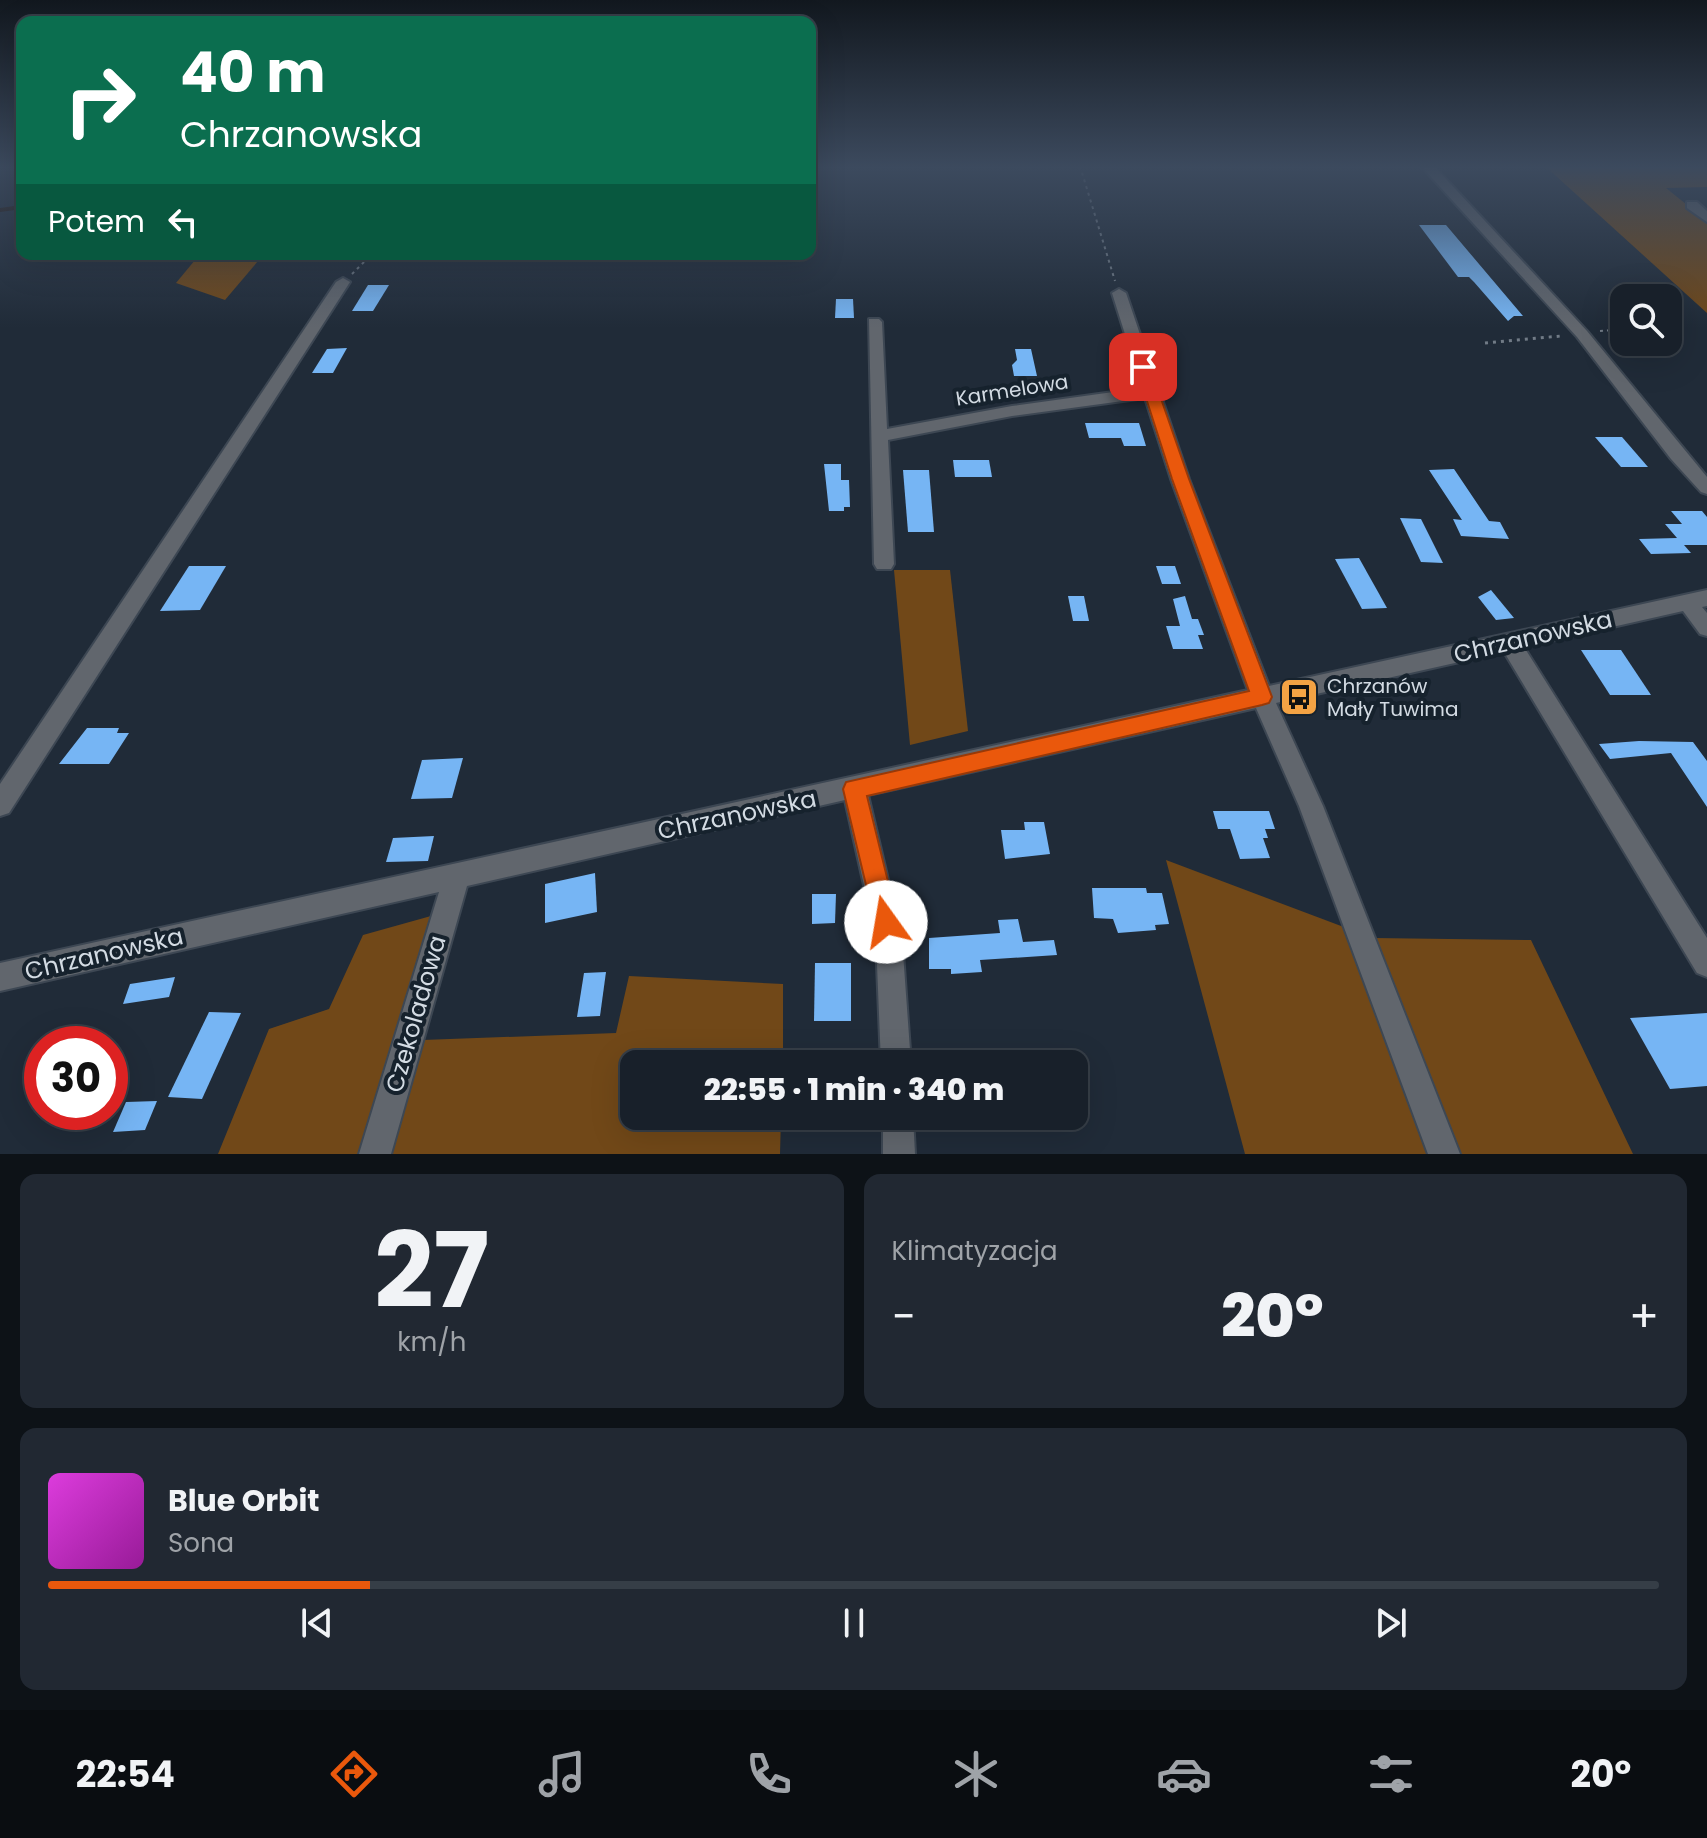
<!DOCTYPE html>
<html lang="pl">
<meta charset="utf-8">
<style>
:root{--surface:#18202a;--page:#212832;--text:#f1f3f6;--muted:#9fa3a8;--line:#363e47;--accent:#ea580c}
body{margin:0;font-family:Poppins,sans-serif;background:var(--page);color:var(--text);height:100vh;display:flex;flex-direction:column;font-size:30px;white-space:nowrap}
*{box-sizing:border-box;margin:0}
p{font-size:26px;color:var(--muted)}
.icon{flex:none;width:44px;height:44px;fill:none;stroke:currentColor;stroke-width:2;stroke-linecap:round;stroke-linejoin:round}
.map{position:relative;height:1154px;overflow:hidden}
.side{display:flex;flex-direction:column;gap:20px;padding:20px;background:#0d1217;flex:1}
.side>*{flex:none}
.hud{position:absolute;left:16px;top:16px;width:800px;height:244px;border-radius:16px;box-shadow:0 8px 32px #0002,0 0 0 2px var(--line);background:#0b6e4f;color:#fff;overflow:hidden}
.buttons{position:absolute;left:1610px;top:284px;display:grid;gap:16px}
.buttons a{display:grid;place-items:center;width:72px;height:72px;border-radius:16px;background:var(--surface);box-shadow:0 8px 32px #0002,0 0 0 2px var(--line);font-size:40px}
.speed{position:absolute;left:24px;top:1026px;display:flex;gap:16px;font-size:40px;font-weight:700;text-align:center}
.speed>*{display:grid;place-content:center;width:104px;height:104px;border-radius:50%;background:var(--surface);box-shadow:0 8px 32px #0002,0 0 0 2px var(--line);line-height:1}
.speed .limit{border:12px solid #d22;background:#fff;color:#111}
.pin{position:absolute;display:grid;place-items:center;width:68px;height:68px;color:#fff;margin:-34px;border-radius:16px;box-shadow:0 4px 12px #0006}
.me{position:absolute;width:88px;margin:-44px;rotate:347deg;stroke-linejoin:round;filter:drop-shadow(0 0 6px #0008)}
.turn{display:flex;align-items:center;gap:28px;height:168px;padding:0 32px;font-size:36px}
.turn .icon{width:104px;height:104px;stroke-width:2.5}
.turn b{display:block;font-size:56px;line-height:68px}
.then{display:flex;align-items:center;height:76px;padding:0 32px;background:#0003;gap:16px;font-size:30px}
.big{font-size:60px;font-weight:800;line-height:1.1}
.side .card{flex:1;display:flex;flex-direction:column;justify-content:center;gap:12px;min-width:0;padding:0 28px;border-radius:16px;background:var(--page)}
.side .dial{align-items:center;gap:0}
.dial b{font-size:104px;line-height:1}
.song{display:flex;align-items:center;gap:24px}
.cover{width:96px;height:96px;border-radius:12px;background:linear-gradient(135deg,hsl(300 70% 55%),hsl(300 70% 35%))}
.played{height:8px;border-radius:4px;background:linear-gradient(90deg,var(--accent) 20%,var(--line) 20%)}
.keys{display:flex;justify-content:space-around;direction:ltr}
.heat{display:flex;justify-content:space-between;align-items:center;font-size:44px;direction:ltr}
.side .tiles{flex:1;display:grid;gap:20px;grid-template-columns:1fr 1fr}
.card:last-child{grid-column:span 2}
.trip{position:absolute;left:620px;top:1050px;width:468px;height:80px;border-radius:16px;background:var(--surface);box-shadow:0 8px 32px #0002,0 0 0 2px var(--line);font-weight:800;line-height:80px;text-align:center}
.tabs{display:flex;height:128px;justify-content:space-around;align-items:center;background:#0a0d11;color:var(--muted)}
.tabs .icon{width:56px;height:56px}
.tabs .active{color:var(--accent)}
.tabs b{font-size:36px;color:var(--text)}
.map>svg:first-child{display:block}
.green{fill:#714818}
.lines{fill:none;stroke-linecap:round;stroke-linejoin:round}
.stream{stroke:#1f0d00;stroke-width:4}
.building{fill:#76b5f4}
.minor-casing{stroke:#3d4753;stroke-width:4}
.path-far1{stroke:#717b86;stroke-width:2;stroke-dasharray:3 4;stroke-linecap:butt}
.path{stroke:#717b86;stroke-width:3;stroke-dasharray:3 5;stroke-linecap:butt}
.minor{fill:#61666d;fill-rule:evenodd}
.route{fill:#ea580c;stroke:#983908;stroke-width:2}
.labels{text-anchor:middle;stroke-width:8;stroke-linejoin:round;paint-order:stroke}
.street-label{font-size:20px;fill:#d3dbe3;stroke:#16222d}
.poi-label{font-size:20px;fill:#d3dbe3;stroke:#16222d;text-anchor:start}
.near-street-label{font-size:24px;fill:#d3dbe3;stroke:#16222d}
</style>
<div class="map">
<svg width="1707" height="1154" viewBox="0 0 1707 1154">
<rect width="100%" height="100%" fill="#202b38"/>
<!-- green -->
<g class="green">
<path d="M1545,166H1707V187L1666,188L1707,221V313Z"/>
<path d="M200,254H264L225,300L176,283Z"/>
<path d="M894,570H950L968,731L910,745Z"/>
<path d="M1166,860L1373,938L1531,940L1633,1154H1245Z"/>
<path d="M456,909L423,1040L616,1033L629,976L783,984V1064H634V1116H781L780,1154H218L269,1029L329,1009L363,935Z"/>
</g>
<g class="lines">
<!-- stream -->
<path class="stream" d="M0,210L22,207"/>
</g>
<!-- building -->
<g class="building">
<path d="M1419,225H1446L1523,316H1514L1508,321L1474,282L1469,277H1458Z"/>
<path d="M368,285H389L373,311H352Z"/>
<path d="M836,299H853L854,318H835Z"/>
<path d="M347,348L333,373H312L327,349Z"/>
<path d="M1015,349H1031L1037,376H1014L1012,365L1017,360Z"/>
<path d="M1085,423H1139L1146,446H1124L1121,438H1089Z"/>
<path d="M1595,437H1622L1648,467H1621Z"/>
<path d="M953,460H989L992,477H955Z"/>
<path d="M824,464H841V480H849L850,507H844V511H829Z"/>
<path d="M1454,469L1489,521L1500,522L1509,539L1461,536L1453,519L1462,520L1429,470Z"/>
<path d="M903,470H929L934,532H908Z"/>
<path d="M1671,511H1702L1707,517V545H1684L1691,553L1651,554L1639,539L1677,538L1665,524H1682Z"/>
<path d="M1400,518L1421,519L1443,563L1421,562Z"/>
<path d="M1359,558L1387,608L1362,609L1335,559Z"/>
<path d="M189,566H226L200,610L160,611Z"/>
<path d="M1156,566H1175L1181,584H1162Z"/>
<path d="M1491,590L1514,618L1496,620L1478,597Z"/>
<path d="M1068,596H1084L1089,621H1073Z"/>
<path d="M1185,596L1192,619H1198L1204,635H1198L1203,649H1173L1166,626H1180L1173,599Z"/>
<path d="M1581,650H1621L1651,695H1610Z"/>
<path d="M87,728H119L117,733H129L109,764H59Z"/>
<path d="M1639,741L1693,742L1707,761V807L1671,753L1610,759L1599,744Z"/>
<path d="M463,758L452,798L411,799L422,760Z"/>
<path d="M1213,811H1269L1275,829H1265L1268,838H1263L1270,858L1240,859L1230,829H1218Z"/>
<path d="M1024,822H1044L1050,854L1005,859L1001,830H1025Z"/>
<path d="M434,836L428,861L386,862L393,838Z"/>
<path d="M595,873L597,912L545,923V884Z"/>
<path d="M1092,888H1146L1147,893H1162L1169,924L1155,925L1156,930L1118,933L1113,919L1094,918Z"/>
<path d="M812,894H836L835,923L812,924Z"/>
<path d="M1018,919L1023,942L1054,940L1057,955L980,960L982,972L951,974V969H929V938L1000,933L998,920Z"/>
<path d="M815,963H851V1021H814Z"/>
<path d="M606,972L600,1016L577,1017L584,973Z"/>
<path d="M175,977L169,997L123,1004L130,984Z"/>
<path d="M209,1012L241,1013L202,1099L168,1097Z"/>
<path d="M1707,1013V1086L1670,1089L1630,1018Z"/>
<path d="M157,1101L145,1130L113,1132L126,1102Z"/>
</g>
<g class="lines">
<defs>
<g id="minor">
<path d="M1421,166H1434L1587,331L1707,477V494L1701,492L1671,459L1577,337Z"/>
<path d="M1687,202H1697L1707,211V222L1687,208Z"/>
<path d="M343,278L350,282L9,813L0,816V784L336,282Z"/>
<path d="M1119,289L1126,293L1189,479L1269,686L1707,590V606L1702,607L1707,613V636L1700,634L1683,611L1524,647L1707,938V977L1697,973L1504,652L1276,703L1323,806L1460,1154H1428L1299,806L1256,708L868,795L902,939L911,1064H881L876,939L845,800L467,886L391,1154H359L439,892L0,991V963L1248,690L1171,479L1145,398L1012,416L888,440L894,564L891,569H877L874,564L869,319H879L882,322L887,429L1012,406L1142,388L1112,293Z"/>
<path d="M883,1116H913L915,1154H883Z"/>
</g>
</defs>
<!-- minor casing -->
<use href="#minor" class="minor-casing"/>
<!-- path-far1 -->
<g class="path-far1">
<path d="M1080,166L1115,281"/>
<path d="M352,274L372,254"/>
<path d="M1600,331L1624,329"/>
</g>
<!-- path -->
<path class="path" d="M1485,343L1561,336"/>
<!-- minor -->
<use href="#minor" class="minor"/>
</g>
<!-- sky -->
<linearGradient id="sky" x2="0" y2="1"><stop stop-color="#12181f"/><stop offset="0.51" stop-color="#3c4a5e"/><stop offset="1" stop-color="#3c4a5e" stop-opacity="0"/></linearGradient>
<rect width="1707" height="328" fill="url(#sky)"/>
<!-- route -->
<path class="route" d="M1143,363L1150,367L1189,479L1272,697L1269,703L1262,705L867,796L898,922L894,931L886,934L877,931L843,789L846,782L1249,691L1172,479L1136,367Z"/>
<!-- icons -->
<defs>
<symbol id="bus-square" viewBox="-11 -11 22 22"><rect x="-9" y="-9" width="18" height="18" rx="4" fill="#f4a344" stroke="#16222d"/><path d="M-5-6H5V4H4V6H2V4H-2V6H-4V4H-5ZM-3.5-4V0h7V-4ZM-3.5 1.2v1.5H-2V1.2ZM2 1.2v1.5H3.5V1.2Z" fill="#111"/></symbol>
</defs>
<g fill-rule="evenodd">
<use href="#bus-square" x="1277" y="675" width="44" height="44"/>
</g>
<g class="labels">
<!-- street labels -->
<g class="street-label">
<text transform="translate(1012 390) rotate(-9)" y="7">Karmelowa</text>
</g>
<!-- poi labels -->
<g class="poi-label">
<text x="1327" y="693">Chrzanów<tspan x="1327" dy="23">Mały Tuwima</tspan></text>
</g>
<!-- near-street labels -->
<g class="near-street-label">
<text transform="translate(1533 637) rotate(-13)" y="8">Chrzanowska</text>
<text transform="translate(737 815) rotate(-12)" y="8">Chrzanowska</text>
<text transform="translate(104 954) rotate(-13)" y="8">Chrzanowska</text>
<text transform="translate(416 1014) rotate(-74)" y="8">Czekoladowa</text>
</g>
</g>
</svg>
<div class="buttons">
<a><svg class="icon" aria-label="search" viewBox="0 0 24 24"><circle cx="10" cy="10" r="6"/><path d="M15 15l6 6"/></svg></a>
</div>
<div class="speed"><div class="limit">30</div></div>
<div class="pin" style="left:1143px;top:367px;background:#d93025"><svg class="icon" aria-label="arrive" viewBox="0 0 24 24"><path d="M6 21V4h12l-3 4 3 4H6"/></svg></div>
<svg class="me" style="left:886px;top:922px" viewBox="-20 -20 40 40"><circle r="19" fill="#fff"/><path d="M0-13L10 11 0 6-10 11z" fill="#ea580c"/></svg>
<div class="trip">22:55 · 1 min · 340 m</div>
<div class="hud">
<div class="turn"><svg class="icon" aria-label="right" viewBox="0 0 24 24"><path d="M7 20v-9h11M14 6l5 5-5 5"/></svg><div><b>40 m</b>Chrzanowska</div></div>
<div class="then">Potem<svg class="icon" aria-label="left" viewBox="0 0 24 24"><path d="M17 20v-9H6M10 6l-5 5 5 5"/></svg></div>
</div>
</div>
<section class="side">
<div class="tiles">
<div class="card dial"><b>27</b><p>km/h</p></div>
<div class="card"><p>Klimatyzacja</p>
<div class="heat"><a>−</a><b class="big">20°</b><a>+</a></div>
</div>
<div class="card">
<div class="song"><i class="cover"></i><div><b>Blue Orbit</b><p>Sona</p></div></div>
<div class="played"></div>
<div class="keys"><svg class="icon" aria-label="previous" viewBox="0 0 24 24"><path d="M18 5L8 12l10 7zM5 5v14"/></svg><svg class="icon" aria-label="pause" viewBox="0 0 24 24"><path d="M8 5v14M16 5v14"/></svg><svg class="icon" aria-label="next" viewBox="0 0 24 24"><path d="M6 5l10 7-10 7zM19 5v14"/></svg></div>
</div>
</div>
</section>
<nav class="tabs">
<b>22:54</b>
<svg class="icon active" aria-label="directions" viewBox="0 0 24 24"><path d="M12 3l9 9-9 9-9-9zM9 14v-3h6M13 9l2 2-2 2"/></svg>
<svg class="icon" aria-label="music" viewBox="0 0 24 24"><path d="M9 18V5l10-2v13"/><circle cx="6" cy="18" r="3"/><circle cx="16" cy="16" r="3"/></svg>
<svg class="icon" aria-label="phone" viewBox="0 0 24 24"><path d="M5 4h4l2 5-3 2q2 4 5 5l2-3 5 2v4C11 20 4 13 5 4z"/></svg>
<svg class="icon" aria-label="climate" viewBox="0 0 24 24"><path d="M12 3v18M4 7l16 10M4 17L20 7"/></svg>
<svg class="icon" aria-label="car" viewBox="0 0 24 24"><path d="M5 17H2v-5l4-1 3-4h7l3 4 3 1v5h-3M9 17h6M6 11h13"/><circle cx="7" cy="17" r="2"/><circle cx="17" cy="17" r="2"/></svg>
<svg class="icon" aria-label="filters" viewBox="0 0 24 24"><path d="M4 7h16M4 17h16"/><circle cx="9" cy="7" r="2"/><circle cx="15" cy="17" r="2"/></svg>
<b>20°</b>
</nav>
